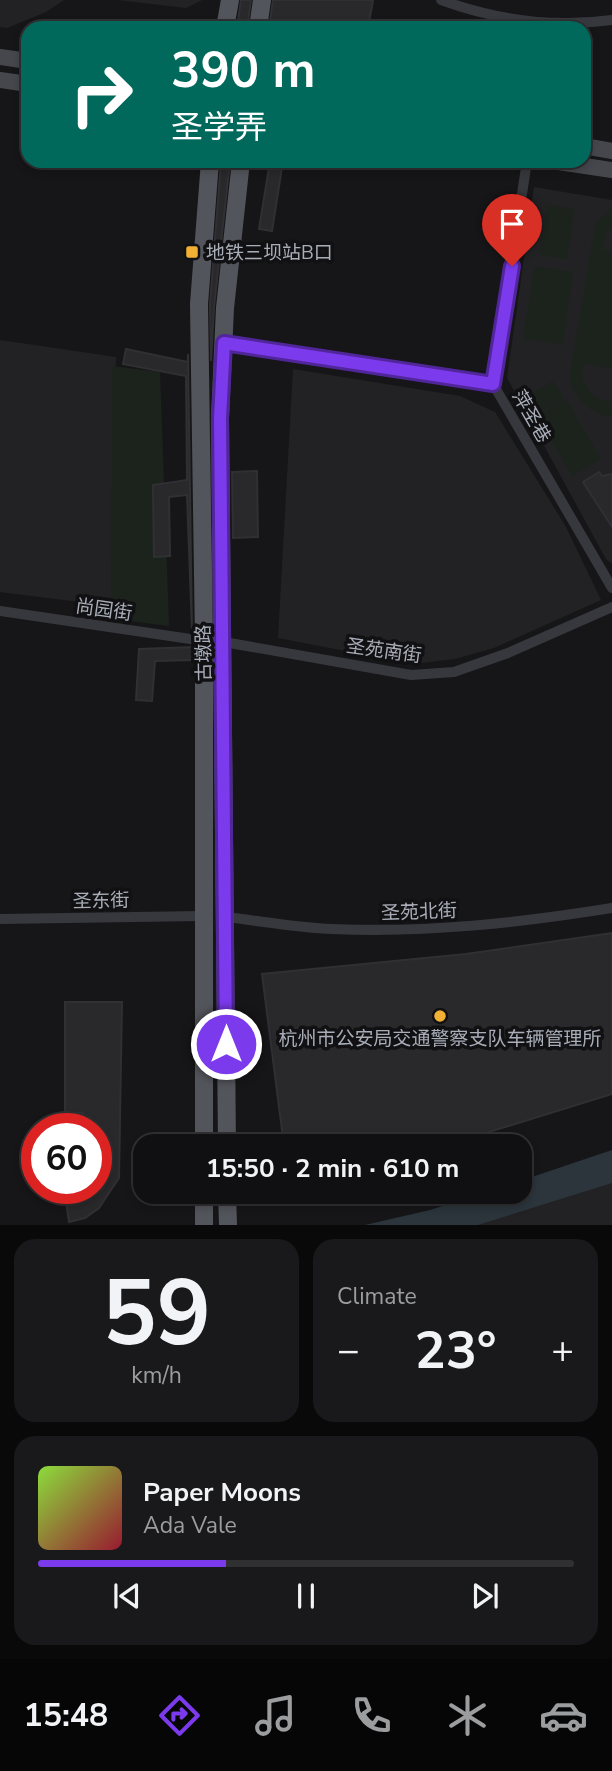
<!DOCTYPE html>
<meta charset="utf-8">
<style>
:root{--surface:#101012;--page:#19191b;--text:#f1f3f6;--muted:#9c9d9f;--line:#303032;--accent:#7c3aed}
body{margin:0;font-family:"Nunito Sans","Noto Sans SC",sans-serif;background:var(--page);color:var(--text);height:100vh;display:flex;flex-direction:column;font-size:26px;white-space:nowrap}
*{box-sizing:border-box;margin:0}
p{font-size:23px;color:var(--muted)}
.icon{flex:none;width:38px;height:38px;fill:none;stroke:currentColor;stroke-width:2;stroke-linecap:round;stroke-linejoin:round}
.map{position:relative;height:1225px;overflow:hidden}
.sheet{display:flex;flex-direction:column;gap:14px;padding:14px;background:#09090a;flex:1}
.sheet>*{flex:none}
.banner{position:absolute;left:21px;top:21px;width:570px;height:147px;border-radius:21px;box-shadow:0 4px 10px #0003,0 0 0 2px var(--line);background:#00695c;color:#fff;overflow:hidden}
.speed{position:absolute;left:21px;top:1113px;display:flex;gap:14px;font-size:35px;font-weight:700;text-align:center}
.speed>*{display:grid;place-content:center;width:91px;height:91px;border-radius:50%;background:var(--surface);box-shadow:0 4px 10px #0003,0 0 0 2px var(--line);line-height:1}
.speed .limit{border:10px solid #d22;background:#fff;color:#111}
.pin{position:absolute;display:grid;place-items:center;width:60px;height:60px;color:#fff;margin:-72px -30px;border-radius:50% 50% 50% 0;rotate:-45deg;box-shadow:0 0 7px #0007}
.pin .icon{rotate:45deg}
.me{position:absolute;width:77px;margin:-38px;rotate:0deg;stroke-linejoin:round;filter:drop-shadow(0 0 5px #0008)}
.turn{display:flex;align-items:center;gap:24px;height:147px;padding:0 35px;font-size:32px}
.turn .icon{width:91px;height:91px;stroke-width:2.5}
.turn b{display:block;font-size:49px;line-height:60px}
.big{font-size:52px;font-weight:700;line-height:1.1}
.sheet .widget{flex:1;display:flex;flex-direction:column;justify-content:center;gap:10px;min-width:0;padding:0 24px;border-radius:21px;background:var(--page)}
.sheet .dial{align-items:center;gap:0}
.dial b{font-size:91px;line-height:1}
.song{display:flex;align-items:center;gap:21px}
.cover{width:84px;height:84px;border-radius:10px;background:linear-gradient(135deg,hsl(90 70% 55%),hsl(350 70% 35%))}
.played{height:7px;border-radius:4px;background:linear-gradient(90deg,var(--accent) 35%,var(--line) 35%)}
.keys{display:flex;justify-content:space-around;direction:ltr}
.heat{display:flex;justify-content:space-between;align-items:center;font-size:38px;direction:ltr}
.sheet .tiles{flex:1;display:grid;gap:14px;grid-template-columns:1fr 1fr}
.widget:last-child{grid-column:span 2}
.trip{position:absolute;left:133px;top:1134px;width:399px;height:70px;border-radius:21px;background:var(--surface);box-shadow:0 4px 10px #0003,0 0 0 2px var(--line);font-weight:700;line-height:70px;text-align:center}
.menu{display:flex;height:112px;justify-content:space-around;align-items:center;background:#060607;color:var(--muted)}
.menu .icon{width:49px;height:49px}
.menu .current{color:var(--accent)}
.menu b{font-size:32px;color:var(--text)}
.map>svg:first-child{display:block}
.built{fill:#222225}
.green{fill:#1c231d}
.water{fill:#2c353c}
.building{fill:#29292c;stroke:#303034;stroke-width:2}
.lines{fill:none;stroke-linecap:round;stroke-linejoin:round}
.minor{stroke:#37383d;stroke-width:10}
.secondary{stroke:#45474d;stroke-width:16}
.primary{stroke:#53555c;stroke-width:18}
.route-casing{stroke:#51269a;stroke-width:18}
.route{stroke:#7c3aed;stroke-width:12}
.poi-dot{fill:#f2b134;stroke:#111113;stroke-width:2.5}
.labels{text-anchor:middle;stroke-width:7;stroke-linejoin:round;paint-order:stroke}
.poi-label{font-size:19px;fill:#a8adb8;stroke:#111113;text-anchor:start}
.street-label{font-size:19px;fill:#a8adb8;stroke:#111113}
</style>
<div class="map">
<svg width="612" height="1225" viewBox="0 0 612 1225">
<rect width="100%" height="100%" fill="#161618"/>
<!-- built -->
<g class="built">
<path d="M0,0H64L46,12L7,28L0,27Z"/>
<path d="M117,0H202L186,8Z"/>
<path d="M534,187L612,200V564L606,559L507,378Z"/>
<path d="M0,340L116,357L111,606L0,592Z"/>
<path d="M293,369L460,396L495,412L566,527L601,600L494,648L455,659L413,664L278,638Z"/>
<path d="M612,1173V1225H441Z"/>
</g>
<!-- green -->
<g class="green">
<path d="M547,204L575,209L567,259L539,255Z"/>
<path d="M612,207V228L606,234L602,249L612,251V369L584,364L582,378L594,397L612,402V416C588,415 577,399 569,379L595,224Z"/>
<path d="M534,266L573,272L563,345L523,339Z"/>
<path d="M112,366L160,372L169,626L114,619L111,606Z"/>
<path d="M553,381L564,398L536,415L526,397Z"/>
<path d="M566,399L601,459L572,476L537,416Z"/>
</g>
<!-- water -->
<path class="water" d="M612,1150V1183L478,1225H365L430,1210L487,1192H520V1181Z"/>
<!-- building -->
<g class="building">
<path d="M241,0H251L247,28H237Z"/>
<path d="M273,0H373L368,28H269Z"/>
<path d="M221,161H230L214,307L211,361L210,304Z"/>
<path d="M270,161H283L272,231L259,229Z"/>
<path d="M126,349L188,362V354L192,631L187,495L169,497L170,556L154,557L153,485L187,480L186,376L123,364Z"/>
<path d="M257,471L258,537L233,538L232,472Z"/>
<path d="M599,472L602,476L612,474V527L583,482Z"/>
<path d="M193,647V660L155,661L152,701L136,700L139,649Z"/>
<path d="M612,933V1094L444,1146H284L262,974L466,954Z"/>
<path d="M65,1002H122L119,1178L99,1208L85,1218L69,1222L64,1188H96V1129H84L83,1113H65Z"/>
</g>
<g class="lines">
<!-- minor -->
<g class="minor">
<path d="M441,0C496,20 554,28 612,20"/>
<path d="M527,161L493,384L612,588"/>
<path d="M224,343L493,384"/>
<path d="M0,611L204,641"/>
<path d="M224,642L411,675L454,672L508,653L612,607"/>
<path d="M226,917C261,921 297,928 333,929C427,933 519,923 612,908"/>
<path d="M0,919L202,916"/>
</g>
<!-- secondary -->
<g class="secondary">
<path d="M0,57L28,61"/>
<path d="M0,80L28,84"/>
<path d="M584,146L612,151"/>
<path d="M552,161L612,170"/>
</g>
<!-- primary -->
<g class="primary">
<path d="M225,28L230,0"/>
<path d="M258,28L262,0"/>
<path d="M204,1146V641L199,304L210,161"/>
<path d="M227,1146L220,418L225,308L241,161"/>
<path d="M204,1192V1225"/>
<path d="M227,1192L228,1225"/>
</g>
</g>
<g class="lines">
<defs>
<path id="route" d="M226,1044L220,418L224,343L493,384L512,266"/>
</defs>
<!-- route casing -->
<use href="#route" class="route-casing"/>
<!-- route -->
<use href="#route" class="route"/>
</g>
<!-- markers -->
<g class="poi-dot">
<rect x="185" y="245" width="14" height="14" rx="3.5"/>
<circle cx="440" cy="1016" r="7"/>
</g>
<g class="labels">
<!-- poi labels -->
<g class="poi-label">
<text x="206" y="259">地铁三坝站B口</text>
<text x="440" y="1045" text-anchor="middle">杭州市公安局交通警察支队车辆管理所</text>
</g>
<!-- street labels -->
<g class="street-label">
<text transform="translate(532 416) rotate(60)" y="7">萍圣巷</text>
<text transform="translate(104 609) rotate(8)" y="7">尚园街</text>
<text transform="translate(384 650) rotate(8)" y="7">圣苑南街</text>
<text transform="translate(203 653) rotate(-91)" y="7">古墩路</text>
<text transform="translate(101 900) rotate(-1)" y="7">圣东街</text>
<text transform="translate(419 911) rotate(-2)" y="7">圣苑北街</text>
</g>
</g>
</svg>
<div class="speed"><div class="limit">60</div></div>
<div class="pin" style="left:512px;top:266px;background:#d93025"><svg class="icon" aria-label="arrive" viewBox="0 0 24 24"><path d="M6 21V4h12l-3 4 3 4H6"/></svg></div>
<svg class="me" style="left:226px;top:1044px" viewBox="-20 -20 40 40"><circle r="17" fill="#7c3aed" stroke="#fff" stroke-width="3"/><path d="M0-11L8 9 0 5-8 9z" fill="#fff"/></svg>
<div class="trip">15:50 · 2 min · 610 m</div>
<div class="banner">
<div class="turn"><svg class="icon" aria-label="right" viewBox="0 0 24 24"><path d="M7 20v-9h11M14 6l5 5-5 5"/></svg><div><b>390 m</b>圣学弄</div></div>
</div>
</div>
<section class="sheet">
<div class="tiles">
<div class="widget dial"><b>59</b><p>km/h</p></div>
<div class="widget"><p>Climate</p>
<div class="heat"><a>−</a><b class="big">23°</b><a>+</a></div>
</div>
<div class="widget">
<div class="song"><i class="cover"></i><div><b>Paper Moons</b><p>Ada Vale</p></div></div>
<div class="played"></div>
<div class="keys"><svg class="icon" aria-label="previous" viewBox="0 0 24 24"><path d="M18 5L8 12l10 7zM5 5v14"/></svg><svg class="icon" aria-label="pause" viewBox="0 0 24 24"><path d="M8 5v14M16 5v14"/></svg><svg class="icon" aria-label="next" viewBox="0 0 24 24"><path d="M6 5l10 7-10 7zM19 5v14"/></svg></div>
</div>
</div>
</section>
<nav class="menu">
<b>15:48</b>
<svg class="icon current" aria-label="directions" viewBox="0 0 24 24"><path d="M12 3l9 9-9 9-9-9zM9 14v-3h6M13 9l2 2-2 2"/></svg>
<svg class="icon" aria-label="music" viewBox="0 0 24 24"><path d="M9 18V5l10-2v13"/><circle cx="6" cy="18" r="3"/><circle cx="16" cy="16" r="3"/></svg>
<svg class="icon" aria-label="phone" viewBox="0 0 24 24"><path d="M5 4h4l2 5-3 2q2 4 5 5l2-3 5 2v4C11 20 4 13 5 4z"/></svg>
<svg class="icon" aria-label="climate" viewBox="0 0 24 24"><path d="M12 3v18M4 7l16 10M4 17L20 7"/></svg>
<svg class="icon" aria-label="car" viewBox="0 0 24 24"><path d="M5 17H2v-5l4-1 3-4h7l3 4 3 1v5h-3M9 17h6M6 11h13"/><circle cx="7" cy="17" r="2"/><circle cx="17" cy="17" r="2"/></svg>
</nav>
